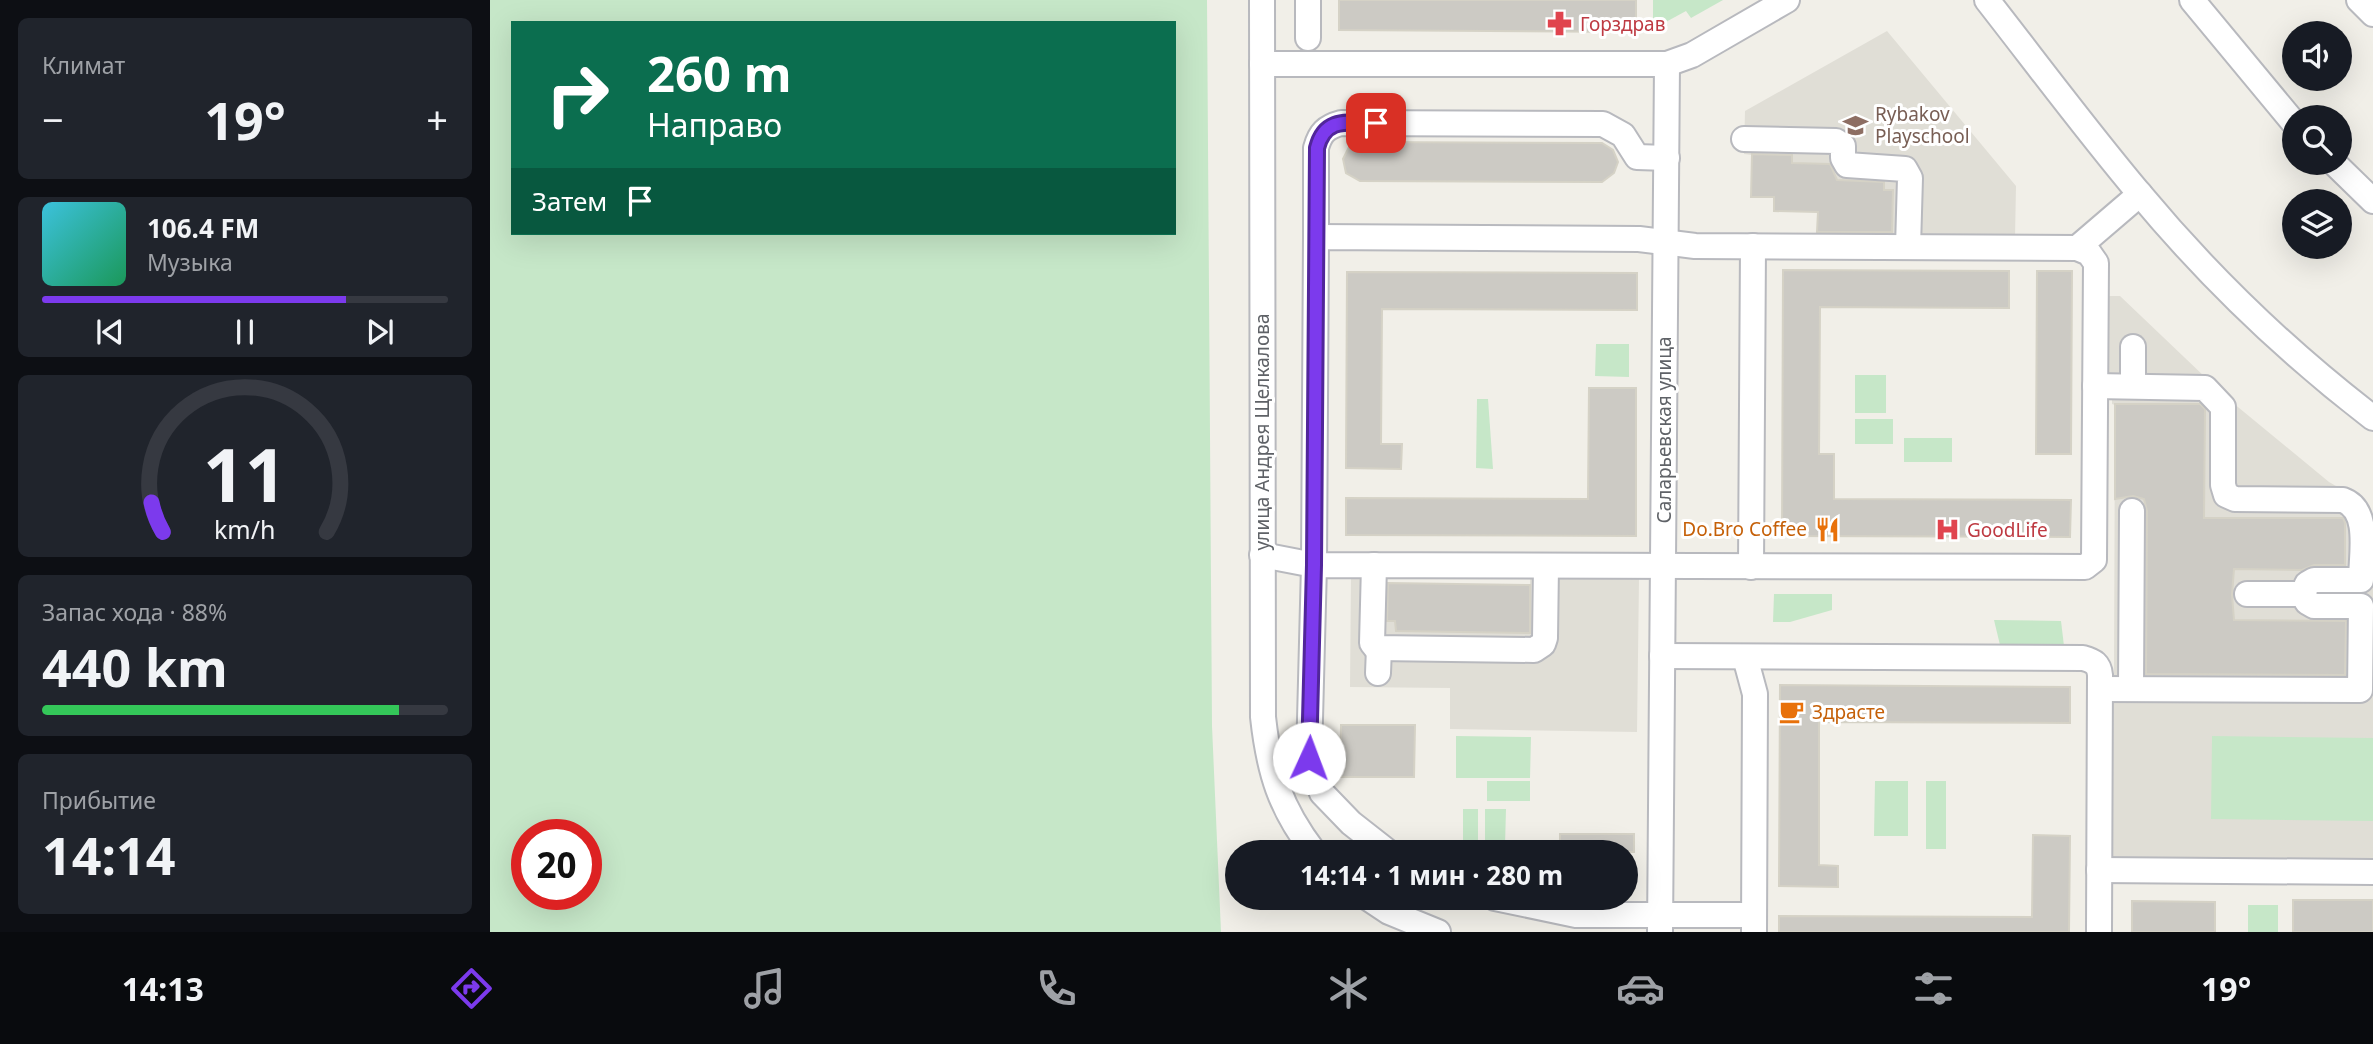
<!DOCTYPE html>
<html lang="ru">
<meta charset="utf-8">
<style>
:root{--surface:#171b24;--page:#20242c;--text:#f1f3f6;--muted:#9ea1a6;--line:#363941;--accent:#7c3aed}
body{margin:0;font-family:"Noto Sans",sans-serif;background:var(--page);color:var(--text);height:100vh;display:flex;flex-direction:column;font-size:26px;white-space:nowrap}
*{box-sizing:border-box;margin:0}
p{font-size:23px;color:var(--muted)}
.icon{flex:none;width:38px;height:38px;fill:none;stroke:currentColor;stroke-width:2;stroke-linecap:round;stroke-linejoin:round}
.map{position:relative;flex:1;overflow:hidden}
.details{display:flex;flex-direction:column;gap:18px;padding:18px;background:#0d0f14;width:490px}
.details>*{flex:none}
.top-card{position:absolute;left:21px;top:21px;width:665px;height:214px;border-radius:0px;box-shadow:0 7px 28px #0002;background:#0b6e4f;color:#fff;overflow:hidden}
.tools{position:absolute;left:1792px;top:21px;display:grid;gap:14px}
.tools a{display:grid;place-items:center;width:70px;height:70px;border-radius:50%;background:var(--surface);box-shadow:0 7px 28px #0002;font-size:35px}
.speed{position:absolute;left:21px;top:819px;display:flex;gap:14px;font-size:35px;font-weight:700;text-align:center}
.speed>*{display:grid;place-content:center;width:91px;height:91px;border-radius:50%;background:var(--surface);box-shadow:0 7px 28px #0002;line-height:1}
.speed .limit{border:10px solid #d22;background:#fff;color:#111}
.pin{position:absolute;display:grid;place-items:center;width:60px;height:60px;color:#fff;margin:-30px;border-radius:14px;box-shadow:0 4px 10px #0006}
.me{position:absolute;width:77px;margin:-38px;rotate:2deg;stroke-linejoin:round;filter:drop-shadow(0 0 5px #0008)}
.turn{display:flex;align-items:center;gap:24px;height:147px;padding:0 21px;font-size:32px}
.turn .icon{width:91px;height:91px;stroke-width:2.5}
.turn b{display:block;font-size:49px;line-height:60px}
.then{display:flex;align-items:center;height:66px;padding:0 21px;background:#0003;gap:14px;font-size:26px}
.big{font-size:52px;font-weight:700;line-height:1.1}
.details .widget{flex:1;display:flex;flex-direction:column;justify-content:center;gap:10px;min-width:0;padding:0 24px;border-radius:10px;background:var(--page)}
.details .dial{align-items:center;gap:0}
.dial svg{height:182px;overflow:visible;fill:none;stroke:var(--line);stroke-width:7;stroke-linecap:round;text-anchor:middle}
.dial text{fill:var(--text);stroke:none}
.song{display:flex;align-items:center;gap:21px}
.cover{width:84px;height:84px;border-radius:10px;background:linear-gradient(135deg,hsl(190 70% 55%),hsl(150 70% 35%))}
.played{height:7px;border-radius:4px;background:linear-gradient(90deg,var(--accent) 75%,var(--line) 75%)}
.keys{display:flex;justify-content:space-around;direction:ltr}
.heat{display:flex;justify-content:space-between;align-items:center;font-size:38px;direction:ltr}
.charge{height:10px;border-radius:5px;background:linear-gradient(90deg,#34c759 88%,var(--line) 0)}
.trip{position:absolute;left:735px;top:840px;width:413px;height:70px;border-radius:35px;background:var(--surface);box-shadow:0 7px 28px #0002;font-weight:700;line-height:70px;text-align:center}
.tab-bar{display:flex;height:112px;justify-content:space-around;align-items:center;background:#090b0e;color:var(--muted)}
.tab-bar .icon{width:49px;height:49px}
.tab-bar .current{color:var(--accent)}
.tab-bar b{font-size:32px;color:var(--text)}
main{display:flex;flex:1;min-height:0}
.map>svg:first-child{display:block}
.education{fill:#e0ded6}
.green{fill:#c6e7c8;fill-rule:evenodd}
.building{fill:#cccac4;stroke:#d5d2c6;stroke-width:2}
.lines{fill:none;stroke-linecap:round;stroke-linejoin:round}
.minor-casing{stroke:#b8b9be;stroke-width:28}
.minor{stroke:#fff;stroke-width:24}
.route-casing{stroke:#51269a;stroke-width:18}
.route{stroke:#7c3aed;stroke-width:12}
.labels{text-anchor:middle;stroke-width:6;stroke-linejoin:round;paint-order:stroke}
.health-label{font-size:19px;fill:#be3a42;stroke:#fff;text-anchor:start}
.education-label{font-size:19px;fill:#785e54;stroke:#fff;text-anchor:start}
.street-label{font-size:19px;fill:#5f6267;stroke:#fff}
.food-label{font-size:19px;fill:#c56008;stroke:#fff;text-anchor:end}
</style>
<main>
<section class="details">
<div class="widget"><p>Климат</p>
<div class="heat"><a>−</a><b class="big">19°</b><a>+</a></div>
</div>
<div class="widget">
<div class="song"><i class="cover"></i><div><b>106.4 FM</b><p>Музыка</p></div></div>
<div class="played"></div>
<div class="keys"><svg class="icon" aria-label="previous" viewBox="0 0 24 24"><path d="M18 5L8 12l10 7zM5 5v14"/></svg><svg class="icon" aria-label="pause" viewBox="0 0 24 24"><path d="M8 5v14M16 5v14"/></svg><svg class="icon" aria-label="next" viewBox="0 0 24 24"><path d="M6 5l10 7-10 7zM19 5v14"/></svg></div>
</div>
<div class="widget dial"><svg viewBox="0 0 100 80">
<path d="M14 69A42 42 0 1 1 86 69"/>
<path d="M14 69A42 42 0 0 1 9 56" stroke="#7c3aed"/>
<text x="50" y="56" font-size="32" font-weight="700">11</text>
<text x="50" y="72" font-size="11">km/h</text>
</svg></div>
<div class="widget"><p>Запас хода · 88%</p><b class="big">440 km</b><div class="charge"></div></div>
<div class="widget"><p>Прибытие</p><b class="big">14:14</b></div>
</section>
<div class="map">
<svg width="1883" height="932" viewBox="0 0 1883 932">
<rect width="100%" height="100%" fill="#f1efe8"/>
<!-- education -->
<g class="education">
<path d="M1397,31L1526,186L1525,238L1327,234L1328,212L1284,211V197H1261L1262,155L1254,154L1255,111Z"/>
<path d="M1619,296H1630L1737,398L1839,482L1867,498L1883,519V862L1619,861L1620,674L1624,673L1625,405L1622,404V378H1618Z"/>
<path d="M861,577L896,578L897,583L1040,585V578L1149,579L1147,732L960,729V688L860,687Z"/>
</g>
<!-- green -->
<g class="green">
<path d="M0,0H717L722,726L731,932H0ZM23,23H684V233H23ZM37,835H96V894H37Z"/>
<path d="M1163,0H1233L1201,18L1196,11L1163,29Z"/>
<path d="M1106,344H1139V377L1105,376Z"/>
<rect x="1365" y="375" width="31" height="38"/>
<path d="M987,399H998L1003,469L986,468Z"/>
<rect x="1365" y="419" width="38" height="25"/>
<rect x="1414" y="438" width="48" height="24"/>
<path d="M1284,594H1342V610L1300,622H1283Z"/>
<path d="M1504,620L1571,621L1574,646L1510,645Z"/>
<path d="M966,736L1041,737L1040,778H966Z"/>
<path d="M1722,736L1883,738V821L1721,819Z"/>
<rect x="997" y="781" width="43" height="20"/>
<path d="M1385,781H1418V836H1384Z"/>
<rect x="1436" y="781" width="20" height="68"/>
<path d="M973,809H988V847L998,852H973Z"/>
<path d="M995,809H1016L1015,846H995Z"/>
<rect x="1758" y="905" width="30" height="27"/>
</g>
<!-- building -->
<g class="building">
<path d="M849,0H1146V32L849,30Z"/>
<path d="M870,142L1112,143L1123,150L1128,162L1124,173L1112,182L870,181L856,173L853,159L859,147Z"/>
<path d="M1262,154L1302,155V163L1340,164L1347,180L1394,182V190H1403L1402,232H1327L1328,212L1284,211V197H1261Z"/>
<path d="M1293,270L1519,271V308L1330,307L1329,454H1344V499L1581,500L1580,537L1292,536Z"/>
<path d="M1547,271H1582L1581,454H1546Z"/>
<path d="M857,272L1147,273V310L892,309L891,444H912L911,469L856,468Z"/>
<path d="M1099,388H1146V536L856,535V498L1098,499Z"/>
<path d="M1625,404H1710L1715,409L1714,518H1853L1855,523V565H1824L1812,570L1744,569L1742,595L1744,620L1856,621L1855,675L1656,674L1657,511L1654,499L1643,496L1625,499Z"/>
<path d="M898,583L1040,585V633L906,631L905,621H897Z"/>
<path d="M1290,685L1580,687V723L1329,722V865L1348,866V887L1289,886Z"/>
<path d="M851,725H925L924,777H850Z"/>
<rect x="1070" y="834" width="74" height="18"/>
<path d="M1543,835L1580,836L1579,932H1289V916L1542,917Z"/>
<rect x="1803" y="900" width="80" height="32"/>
<path d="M1642,901L1725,902V932H1642Z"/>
</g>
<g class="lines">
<defs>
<g id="minor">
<path d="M772,0L773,717C779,772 790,808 824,852"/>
<path d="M1497,0C1547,64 1596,130 1649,193C1718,276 1797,352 1883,418"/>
<path d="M1702,0L1804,123"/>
<path d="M1869,0L1883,14"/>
<path d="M818,38V0"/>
<path d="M772,64H1177L1202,55L1297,0"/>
<path d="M1254,139L1346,141L1353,146V158L1357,165L1415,169L1420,178L1418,247"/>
<path d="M1844,163L1883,201"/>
<path d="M826,237V148C830,133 836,127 851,123L1113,124L1133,135L1147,157L1177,158"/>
<path d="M1587,248L1650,194"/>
<path d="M1605,386L1715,388L1733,407V485L1736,495L1745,499L1853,500C1881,510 1871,556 1871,580H1824L1817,584L1813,594L1817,602L1824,606H1871L1870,690L1610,689"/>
<path d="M1643,386V347"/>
<path d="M772,555L824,565L1595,567L1604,560L1606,263L1599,253L1587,248L1205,246L1149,239L826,237L824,565L819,758L832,793L861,823L898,852"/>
<path d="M884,565L882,643L886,648L1044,650L1053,644L1055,638L1056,566"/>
<path d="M1261,567L1263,246"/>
<path d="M1757,594H1813"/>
<path d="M1172,656L1593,658C1604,661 1609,664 1610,675L1609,932"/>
<path d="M1255,657L1265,694L1264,932"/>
<path d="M888,673L889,648"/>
<path d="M1641,689L1642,511"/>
<path d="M1609,870L1883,872"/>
<path d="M878,898L899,912L948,932"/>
<path d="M1005,898L1086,915H1264"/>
<path d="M1170,932L1177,64"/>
</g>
</defs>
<!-- minor casing -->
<use href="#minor" class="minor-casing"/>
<!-- minor -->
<use href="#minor" class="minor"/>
</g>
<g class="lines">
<defs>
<path id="route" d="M819,758L824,565L827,148C835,116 859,123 886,123"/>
</defs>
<!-- route casing -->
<use href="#route" class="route-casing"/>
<!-- route -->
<use href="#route" class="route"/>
</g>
<!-- icons -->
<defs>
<symbol id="pharmacy-bare" viewBox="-9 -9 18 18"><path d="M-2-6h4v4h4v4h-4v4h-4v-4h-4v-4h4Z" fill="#e0444e" stroke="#fff" stroke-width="2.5" paint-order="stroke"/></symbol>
<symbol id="school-bare" viewBox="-9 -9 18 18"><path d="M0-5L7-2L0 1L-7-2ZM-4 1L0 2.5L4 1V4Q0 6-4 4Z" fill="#8d6e63" stroke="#fff" stroke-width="2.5" paint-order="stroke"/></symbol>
<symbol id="restaurant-bare" viewBox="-9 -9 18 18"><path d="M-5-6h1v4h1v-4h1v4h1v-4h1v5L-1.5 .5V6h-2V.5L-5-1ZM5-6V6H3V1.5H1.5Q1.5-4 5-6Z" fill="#e8710a" stroke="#fff" stroke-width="2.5" paint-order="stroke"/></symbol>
<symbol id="hospital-bare" viewBox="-9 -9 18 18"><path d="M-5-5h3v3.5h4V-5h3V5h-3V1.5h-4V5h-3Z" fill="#e0444e" stroke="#fff" stroke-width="2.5" paint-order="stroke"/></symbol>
<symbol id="cafe-bare" viewBox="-9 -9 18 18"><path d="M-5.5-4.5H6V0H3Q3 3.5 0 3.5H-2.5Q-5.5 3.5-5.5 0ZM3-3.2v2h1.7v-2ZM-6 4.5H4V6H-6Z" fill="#e8710a" stroke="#fff" stroke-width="2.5" paint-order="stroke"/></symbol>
</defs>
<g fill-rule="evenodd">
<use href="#pharmacy-bare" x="1052" y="6" width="35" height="35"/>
<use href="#school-bare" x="1348" y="108" width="35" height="35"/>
<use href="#restaurant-bare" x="1320" y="512" width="35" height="35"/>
<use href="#hospital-bare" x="1440" y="512" width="35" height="35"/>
<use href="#cafe-bare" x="1284" y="694" width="35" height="35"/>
</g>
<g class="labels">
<!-- health labels -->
<g class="health-label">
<text x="1090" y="31">Горздрав</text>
<text x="1477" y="537">GoodLife</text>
</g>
<!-- education labels -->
<g class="education-label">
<text x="1385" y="121">Rybakov<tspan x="1385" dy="22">Playschool</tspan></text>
</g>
<!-- street labels -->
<g class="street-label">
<text transform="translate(1174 430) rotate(-90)" y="7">Саларьевская улица</text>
<text transform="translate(772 432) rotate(-90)" y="7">улица Андрея Щелкалова</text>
</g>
<!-- food labels -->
<g class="food-label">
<text x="1317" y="536">Do.Bro Coffee</text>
<text x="1322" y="719" text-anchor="start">Здрасте</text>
</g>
</g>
</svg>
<div class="tools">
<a><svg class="icon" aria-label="sound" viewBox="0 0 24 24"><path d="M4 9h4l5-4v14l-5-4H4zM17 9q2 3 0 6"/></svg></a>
<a><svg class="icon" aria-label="search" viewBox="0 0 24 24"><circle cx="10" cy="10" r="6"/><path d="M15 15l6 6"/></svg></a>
<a><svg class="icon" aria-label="layers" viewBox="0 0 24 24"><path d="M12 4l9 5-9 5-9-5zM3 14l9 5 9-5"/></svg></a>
</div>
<div class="speed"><div class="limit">20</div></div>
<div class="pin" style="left:886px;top:123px;background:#d93025"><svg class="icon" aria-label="arrive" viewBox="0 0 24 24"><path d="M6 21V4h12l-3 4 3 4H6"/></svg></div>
<svg class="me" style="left:819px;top:758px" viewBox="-20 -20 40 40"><circle r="19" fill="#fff"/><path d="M0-13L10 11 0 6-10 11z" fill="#7c3aed"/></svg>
<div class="trip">14:14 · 1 мин · 280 m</div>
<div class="top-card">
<div class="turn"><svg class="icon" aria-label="right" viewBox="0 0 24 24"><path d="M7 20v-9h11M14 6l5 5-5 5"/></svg><div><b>260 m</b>Направо</div></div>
<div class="then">Затем<svg class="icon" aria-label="arrive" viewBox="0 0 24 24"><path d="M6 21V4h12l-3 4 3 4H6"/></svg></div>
</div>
</div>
</main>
<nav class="tab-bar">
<b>14:13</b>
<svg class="icon current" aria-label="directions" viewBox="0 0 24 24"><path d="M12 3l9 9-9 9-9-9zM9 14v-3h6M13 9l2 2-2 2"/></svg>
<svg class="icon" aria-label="music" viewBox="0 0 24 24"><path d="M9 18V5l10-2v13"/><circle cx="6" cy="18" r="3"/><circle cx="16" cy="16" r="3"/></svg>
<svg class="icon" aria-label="phone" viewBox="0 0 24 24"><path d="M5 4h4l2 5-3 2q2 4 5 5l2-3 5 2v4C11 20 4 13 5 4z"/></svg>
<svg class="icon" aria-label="climate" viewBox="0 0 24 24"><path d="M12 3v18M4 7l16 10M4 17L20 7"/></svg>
<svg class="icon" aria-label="car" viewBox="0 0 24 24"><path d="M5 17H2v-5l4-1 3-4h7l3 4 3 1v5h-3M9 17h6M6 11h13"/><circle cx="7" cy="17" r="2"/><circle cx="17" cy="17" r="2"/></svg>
<svg class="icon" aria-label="filters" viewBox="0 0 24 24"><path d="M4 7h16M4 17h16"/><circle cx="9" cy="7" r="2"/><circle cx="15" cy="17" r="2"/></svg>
<b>19°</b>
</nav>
